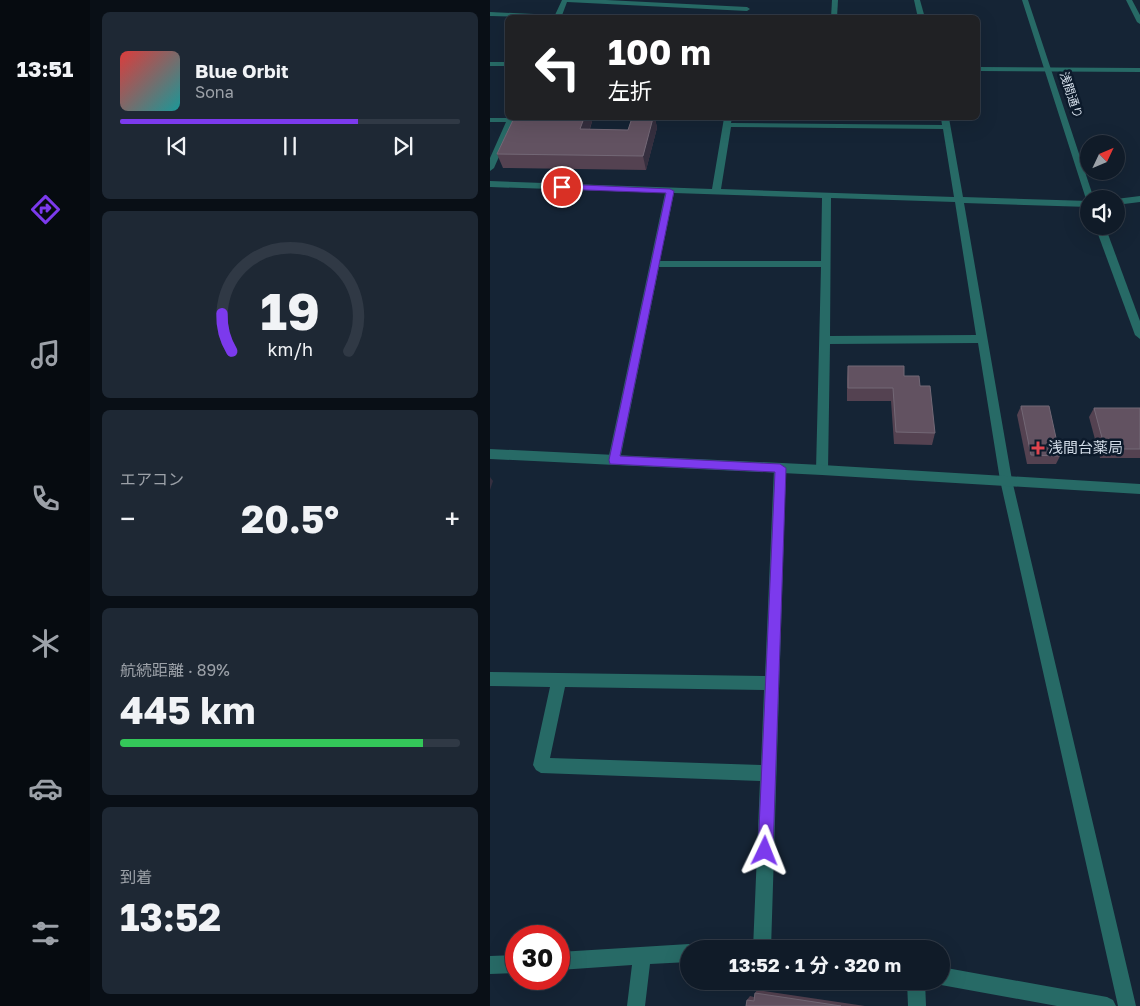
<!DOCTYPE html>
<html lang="ja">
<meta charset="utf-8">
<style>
:root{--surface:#101b28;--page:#1e2834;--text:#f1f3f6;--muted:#9ca1a8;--line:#303945;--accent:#7c3aed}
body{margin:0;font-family:"Golos Text","Noto Sans JP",sans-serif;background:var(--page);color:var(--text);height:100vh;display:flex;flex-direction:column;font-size:19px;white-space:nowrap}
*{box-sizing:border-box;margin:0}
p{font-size:16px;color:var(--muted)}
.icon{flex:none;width:28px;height:28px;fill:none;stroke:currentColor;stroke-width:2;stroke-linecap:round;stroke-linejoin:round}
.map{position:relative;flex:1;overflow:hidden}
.drawer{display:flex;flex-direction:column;gap:12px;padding:12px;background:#090f16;width:400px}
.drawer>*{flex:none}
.guide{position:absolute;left:15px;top:15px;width:475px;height:105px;border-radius:8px;box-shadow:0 5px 20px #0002,0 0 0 1px var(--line);background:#202124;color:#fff;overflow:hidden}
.needle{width:32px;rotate:46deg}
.buttons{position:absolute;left:590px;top:135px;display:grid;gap:10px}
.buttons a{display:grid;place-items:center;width:45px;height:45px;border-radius:50%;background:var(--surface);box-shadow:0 5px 20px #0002,0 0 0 1px var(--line);font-size:25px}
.speed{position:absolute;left:15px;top:925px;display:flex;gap:10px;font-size:25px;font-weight:700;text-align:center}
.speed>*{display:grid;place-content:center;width:65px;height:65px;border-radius:50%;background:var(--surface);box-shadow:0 5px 20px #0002,0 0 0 1px var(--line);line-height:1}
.speed .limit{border:8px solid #d22;background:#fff;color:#111}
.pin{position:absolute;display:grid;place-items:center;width:42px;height:42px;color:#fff;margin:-21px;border:2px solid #fff;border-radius:50%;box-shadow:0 1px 5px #0007}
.me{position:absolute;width:55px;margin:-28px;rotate:2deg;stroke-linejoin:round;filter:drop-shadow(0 0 4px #0008)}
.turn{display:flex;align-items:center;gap:18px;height:105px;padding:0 20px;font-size:22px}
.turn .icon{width:65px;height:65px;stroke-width:2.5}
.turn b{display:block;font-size:35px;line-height:42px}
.big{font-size:38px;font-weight:700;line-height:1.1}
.drawer .card{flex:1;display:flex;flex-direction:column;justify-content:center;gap:8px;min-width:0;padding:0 18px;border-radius:8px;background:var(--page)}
.drawer .dial{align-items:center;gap:0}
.dial svg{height:130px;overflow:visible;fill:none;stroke:var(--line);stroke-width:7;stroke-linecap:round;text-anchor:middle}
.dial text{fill:var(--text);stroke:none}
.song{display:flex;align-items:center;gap:15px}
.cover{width:60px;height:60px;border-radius:8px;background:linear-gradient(135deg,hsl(0 70% 55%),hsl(180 70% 35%))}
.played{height:5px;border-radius:2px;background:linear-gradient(90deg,var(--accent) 70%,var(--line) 70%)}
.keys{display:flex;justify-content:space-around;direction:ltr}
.heat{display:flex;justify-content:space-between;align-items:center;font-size:28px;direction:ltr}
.charge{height:8px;border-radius:4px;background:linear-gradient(90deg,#34c759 89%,var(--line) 0)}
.trip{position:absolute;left:190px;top:940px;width:270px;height:50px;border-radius:25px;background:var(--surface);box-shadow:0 5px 20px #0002,0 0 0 1px var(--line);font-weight:700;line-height:50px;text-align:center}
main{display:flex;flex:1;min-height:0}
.dock{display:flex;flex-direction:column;width:90px;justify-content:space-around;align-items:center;background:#060b10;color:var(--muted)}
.dock .icon{width:35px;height:35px}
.dock .selected{color:var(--accent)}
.dock b{font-size:22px;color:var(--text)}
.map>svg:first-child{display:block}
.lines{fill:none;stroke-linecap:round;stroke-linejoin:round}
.minor{fill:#276a66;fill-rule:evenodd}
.tertiary{fill:#276a66;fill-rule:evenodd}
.wall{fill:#544251}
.shaded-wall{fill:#352f3f}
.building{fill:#625261;stroke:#736876}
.route{fill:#7c3aed;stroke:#51269a}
.health-dot{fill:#e0444e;stroke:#0c1a2b;stroke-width:2}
.labels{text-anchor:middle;stroke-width:5;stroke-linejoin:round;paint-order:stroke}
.far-street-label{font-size:12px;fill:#d1dbe7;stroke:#0c1a2b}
.poi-label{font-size:15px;fill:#d1dbe7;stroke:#0c1a2b;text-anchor:start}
</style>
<main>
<nav class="dock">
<b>13:51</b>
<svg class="icon selected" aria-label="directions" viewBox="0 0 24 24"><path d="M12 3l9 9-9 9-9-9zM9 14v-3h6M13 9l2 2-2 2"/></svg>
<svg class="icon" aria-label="music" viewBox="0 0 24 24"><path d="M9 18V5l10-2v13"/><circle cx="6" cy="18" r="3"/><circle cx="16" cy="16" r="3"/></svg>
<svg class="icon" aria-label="phone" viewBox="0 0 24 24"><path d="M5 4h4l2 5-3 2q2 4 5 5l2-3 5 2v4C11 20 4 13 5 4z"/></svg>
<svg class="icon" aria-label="climate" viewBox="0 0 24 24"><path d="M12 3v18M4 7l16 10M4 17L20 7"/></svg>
<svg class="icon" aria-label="car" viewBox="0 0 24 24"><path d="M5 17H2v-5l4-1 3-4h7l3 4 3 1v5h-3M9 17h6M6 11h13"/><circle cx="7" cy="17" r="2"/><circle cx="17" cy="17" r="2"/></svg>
<svg class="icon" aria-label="filters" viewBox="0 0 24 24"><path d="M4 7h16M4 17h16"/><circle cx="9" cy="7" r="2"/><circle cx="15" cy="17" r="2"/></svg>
</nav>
<section class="drawer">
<div class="card">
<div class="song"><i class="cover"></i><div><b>Blue Orbit</b><p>Sona</p></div></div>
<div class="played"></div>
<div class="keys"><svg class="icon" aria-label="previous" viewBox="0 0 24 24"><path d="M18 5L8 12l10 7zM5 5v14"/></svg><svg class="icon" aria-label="pause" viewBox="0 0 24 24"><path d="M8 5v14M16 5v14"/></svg><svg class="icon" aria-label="next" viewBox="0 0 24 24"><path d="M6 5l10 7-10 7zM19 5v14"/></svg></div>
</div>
<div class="card dial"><svg viewBox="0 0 100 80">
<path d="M14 69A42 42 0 1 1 86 69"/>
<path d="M14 69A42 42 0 0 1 8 46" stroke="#7c3aed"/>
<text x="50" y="56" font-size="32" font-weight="700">19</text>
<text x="50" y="72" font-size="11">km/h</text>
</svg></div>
<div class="card"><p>エアコン</p>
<div class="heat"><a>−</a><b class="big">20.5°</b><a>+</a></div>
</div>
<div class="card"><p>航続距離 · 89%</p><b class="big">445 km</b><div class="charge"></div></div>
<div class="card"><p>到着</p><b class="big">13:52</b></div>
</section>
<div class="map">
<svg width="650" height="1006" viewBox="0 0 650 1006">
<rect width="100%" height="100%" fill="#152435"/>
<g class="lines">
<!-- minor -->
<g class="minor">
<path d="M72,0H116L257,7L260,9L257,11L77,2L71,18L0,16V12L65,15Z"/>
<path d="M342,0H348L347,18H341Z"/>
<path d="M424,0H430L435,18H428Z"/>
<path d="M636,0H642L650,15V24L647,22Z"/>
<rect x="0" y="62" width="18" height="4"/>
<path d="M488,67L650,68V72L488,71Z"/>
<path d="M0,118H26L4,168L0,171V158L16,122H0Z"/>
<path d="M234,118H242L241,123L452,125L451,118H459L473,197L599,201V207L474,203L522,480L646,1006H628L510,480L488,343L340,344L338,470L336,474H328L326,470L331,267H169L130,460L128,463H120L118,460L175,193L0,187V181L222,189ZM241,127L453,129L464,197L231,189ZM184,193L332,198L331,261H170ZM341,198L465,202L486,335L340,336Z"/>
<path d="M650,196V202L626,205V199Z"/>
<path d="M290,463L294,464L296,468L281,949H263L270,781L51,773L46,770L43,765L60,687L0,686V672L275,676L284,468L286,464ZM75,687L274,690L271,765L60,758Z"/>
<path d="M199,944L206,949H199V962L160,964L155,1006H137L142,965L69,970V952Z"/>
<path d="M26,955V973L0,974V956Z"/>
<path d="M451,967L617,997L623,1000L626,1006H567L451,985L444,981H451Z"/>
<path d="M417,981H435L436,1006H418Z"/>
</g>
<!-- tertiary -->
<g class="tertiary">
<path d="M532,0H538L604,199H599V201L596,199Z"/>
<path d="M605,226H615L650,321V339L645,335Z"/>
<path d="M0,449L332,465L650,484V494L332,475L0,459Z"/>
</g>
</g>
<!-- wall -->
<g class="wall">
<path d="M24,118H103L100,129L138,130L142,118H165L167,128L156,170L13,168L7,154Z"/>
<path d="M358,366L414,376L430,386L445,433L442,445L404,444L401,401H357V379Z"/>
<path d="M531,406L570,456L566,464H537L527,415Z"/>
<path d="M604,408H650V458H610L599,417Z"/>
<path d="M267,990L375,1006H256L257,1000L260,996L264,997L265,993Z"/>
</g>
<!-- shaded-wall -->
<g class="shaded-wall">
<path d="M94,118H103L95,143L90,129Z"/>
<path d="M163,118H165L167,128L156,170L153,156Z"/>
<path d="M0,477L3,481L0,490Z"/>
</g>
<!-- building -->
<g class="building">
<path d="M24,118H94L90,129L138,130L142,118H163L153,156L7,154Z"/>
<path d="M358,366H414V376H429L430,386H440L445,433L406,432L403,388H358Z"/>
<path d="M531,406H559L570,456L541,455Z"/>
<path d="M604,408H650V449H615Z"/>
<path d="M265,993L351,1006H256L257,1000L264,1001Z"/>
</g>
<!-- route -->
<path class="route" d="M72,184L180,189L184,191L130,456L290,464L296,468L283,851L281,857L275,859L270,857L268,851L285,472L120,464L119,460L176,193L69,189L68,187Z"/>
<!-- markers -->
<path class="health-dot" d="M545.5 440.5h5v5h5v5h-5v5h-5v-5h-5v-5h5z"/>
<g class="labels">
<!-- far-street labels -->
<g class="far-street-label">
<text transform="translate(581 95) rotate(72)" y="4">浅間通り</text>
</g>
<!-- poi labels -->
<g class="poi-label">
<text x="558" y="453">浅間台薬局</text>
</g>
</g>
</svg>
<div class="buttons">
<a><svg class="needle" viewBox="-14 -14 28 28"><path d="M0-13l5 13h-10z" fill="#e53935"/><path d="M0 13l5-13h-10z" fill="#9ca1a8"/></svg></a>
<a><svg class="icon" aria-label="sound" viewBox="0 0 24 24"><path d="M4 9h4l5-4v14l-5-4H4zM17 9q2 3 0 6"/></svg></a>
</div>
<div class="speed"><div class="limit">30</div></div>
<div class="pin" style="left:72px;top:187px;background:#d93025"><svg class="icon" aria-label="arrive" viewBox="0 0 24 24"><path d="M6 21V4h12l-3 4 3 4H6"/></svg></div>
<svg class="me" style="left:275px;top:851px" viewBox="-20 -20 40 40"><path d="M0-17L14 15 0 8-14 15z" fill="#7c3aed" stroke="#fff" stroke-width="4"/></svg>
<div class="trip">13:52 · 1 分 · 320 m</div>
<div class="guide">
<div class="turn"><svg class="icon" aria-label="left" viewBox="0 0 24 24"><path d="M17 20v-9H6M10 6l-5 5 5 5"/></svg><div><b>100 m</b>左折</div></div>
</div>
</div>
</main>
